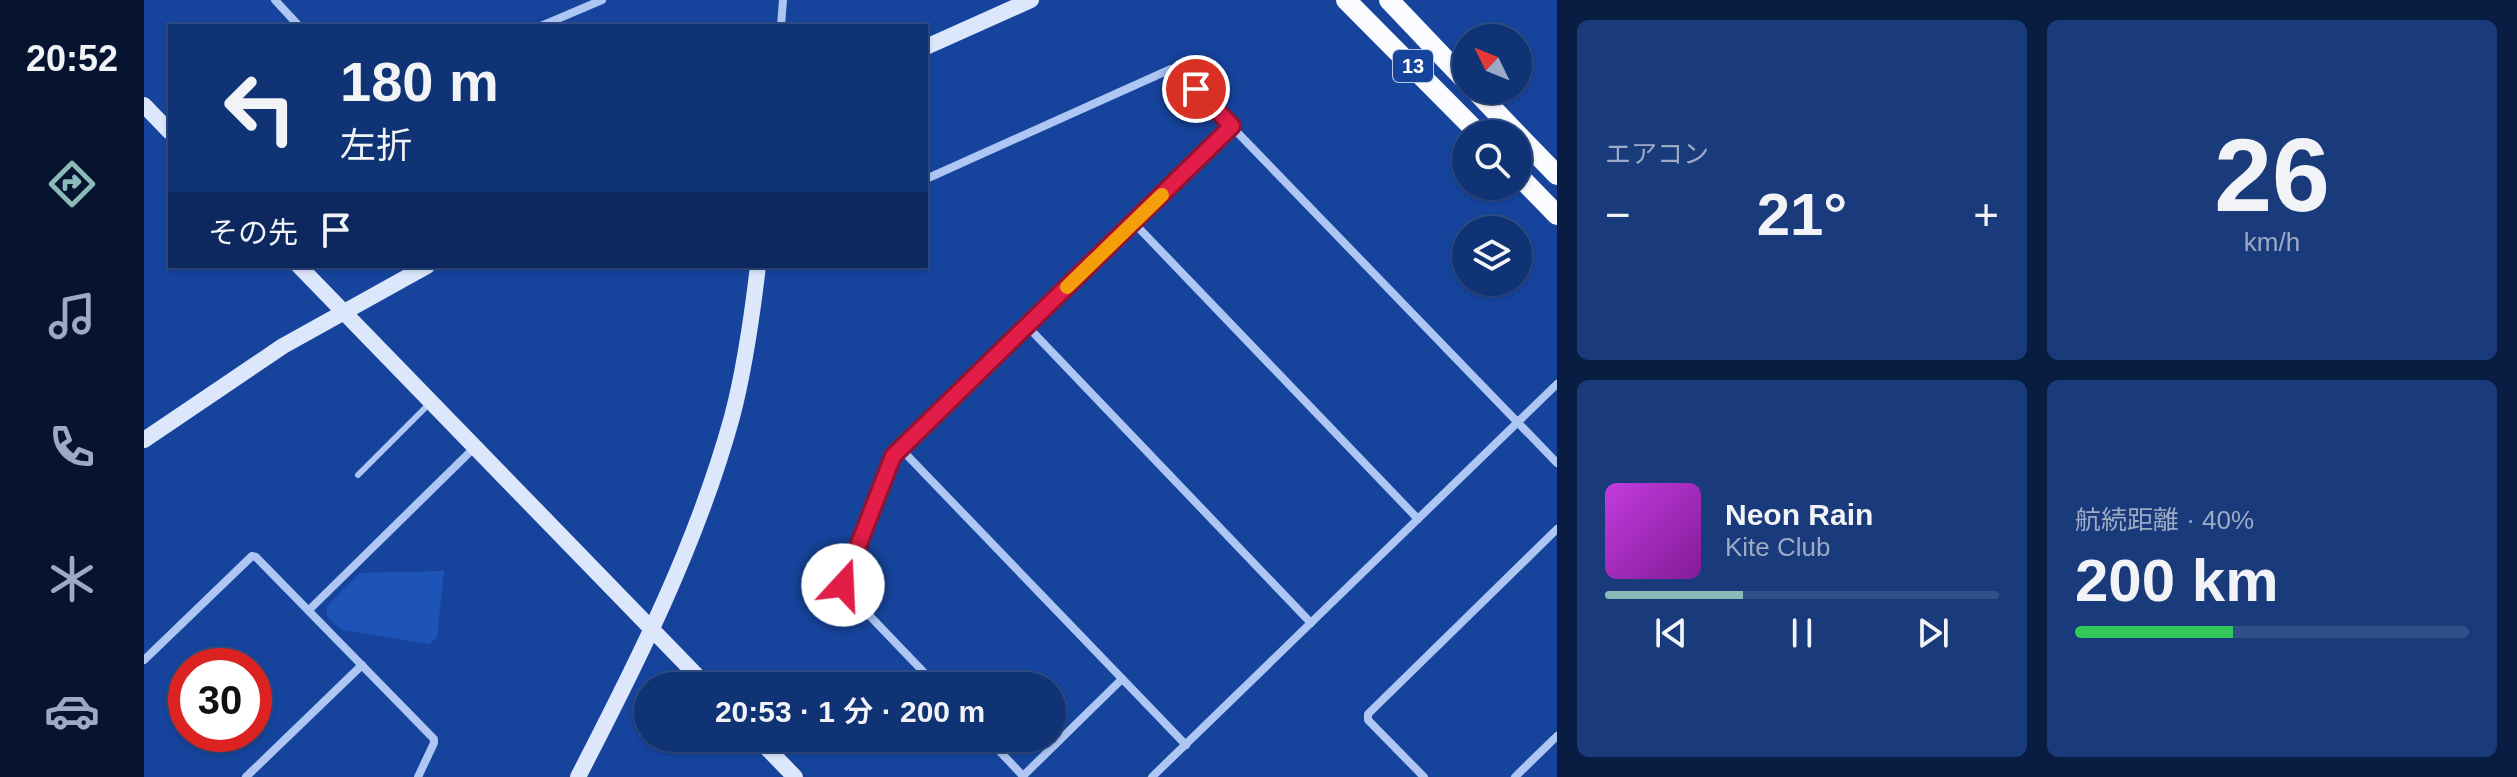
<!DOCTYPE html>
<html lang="ja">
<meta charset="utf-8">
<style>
:root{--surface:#103376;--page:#193b7b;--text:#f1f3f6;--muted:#9caac5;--line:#304e88;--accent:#8bbbb9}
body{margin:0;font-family:Arial,"Noto Sans JP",sans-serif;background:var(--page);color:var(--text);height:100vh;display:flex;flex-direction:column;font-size:30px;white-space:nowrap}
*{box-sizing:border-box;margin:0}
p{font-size:26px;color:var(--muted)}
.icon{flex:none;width:44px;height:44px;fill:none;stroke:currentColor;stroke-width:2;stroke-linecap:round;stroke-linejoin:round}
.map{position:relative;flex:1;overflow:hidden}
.side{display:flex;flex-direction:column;gap:20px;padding:20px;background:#091c41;width:960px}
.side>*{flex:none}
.top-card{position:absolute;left:24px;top:24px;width:760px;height:244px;border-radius:0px;box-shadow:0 2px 6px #0004,0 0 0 2px var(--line);background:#103376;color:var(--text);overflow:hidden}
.needle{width:52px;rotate:313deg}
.fabs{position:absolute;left:1308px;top:24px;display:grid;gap:16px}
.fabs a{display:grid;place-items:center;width:80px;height:80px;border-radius:50%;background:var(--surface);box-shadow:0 2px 6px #0004,0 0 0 2px var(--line);font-size:40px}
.speed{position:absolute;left:24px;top:648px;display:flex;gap:16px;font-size:40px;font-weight:700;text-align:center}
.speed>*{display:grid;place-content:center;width:104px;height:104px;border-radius:50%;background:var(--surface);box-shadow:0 2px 6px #0004,0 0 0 2px var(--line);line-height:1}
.speed .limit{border:12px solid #d22;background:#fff;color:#111}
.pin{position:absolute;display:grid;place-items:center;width:68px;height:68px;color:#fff;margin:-34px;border:4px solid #fff;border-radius:50%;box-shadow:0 2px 8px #0007}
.me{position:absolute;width:88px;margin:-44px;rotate:20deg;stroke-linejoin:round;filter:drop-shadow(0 0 6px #0008)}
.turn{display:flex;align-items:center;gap:28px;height:168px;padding:0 40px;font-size:36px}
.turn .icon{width:104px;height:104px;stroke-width:2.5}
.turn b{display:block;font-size:56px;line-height:68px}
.then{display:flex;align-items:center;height:76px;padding:0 40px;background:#0003;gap:16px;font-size:30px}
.big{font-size:60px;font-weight:600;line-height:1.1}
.side .card{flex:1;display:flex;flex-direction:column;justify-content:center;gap:12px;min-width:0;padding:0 28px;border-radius:12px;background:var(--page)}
.side .dial{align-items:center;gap:0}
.dial b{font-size:104px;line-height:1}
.song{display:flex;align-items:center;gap:24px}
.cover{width:96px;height:96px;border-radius:12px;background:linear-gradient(135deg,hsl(290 70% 55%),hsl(290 70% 35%))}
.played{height:8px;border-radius:4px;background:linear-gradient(90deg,var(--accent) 35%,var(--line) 35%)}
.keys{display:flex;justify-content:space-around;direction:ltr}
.heat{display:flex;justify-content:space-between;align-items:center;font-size:44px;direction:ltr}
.charge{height:12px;border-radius:6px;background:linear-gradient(90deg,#34c759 40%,var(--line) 0)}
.side .tiles{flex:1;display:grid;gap:20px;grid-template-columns:repeat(2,1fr)}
.trip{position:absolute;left:490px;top:672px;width:432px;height:80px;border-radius:40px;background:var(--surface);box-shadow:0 2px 6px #0004,0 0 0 2px var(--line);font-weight:600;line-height:80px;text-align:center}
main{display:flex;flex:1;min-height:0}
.dock{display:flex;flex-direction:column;width:144px;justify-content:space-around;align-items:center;background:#06142f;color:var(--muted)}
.dock .icon{width:56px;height:56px}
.dock .current{color:var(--accent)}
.dock b{font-size:36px;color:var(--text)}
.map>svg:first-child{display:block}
.green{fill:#1e54b7}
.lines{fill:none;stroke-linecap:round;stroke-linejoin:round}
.lane{stroke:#adc6f3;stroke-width:6}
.street{stroke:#adc6f3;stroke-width:8}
.secondary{stroke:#dce7fc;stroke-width:16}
.primary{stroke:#f9fbff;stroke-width:20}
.route-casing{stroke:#92132f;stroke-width:20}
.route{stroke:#e11d48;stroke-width:14}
.slow{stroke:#f59e0b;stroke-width:14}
.labels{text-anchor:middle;stroke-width:8;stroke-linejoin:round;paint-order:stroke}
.shield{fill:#16449d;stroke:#b9c7e2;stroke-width:2}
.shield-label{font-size:20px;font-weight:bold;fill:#fff}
</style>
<main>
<nav class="dock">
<b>20:52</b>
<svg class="icon current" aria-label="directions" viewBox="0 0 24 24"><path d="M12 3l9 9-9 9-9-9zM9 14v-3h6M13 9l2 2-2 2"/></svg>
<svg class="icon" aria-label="music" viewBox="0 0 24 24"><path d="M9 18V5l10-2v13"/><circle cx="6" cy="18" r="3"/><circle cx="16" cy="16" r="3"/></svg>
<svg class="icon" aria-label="phone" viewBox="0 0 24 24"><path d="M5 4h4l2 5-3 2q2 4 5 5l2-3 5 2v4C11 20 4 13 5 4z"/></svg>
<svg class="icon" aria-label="climate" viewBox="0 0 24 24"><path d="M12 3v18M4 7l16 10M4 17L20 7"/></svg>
<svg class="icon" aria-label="car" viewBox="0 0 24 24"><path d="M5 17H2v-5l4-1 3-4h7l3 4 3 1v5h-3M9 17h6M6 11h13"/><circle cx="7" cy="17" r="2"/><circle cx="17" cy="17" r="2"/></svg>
</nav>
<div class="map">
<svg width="1413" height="777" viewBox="0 0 1413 777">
<rect width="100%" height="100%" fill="#16449d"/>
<!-- green -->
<path class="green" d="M300,571L293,637L285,644L198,630L183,616V606L216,573Z"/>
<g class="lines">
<!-- lane -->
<path class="lane" d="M214,475L285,404"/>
<!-- street -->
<g class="street">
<path d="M131,0L155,26"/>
<path d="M397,26L458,0"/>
<path d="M637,26L639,0"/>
<path d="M782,179L1027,69L1034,71L1413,463"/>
<path d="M989,222L1274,519"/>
<path d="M883,326L1167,623"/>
<path d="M757,449L1042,745"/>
<path d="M165,610L331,447"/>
<path d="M0,660L108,556L112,557L290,739V743L274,777"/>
<path d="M793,686L699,588L698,583L749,456L1088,126"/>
<path d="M843,738L880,777"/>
<path d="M879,776L978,679"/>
<path d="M102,777L218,665"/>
<path d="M1008,777L1413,384"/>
<path d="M1280,777L1224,720V714L1413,529"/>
<path d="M1371,777L1413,736"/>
</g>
<!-- secondary -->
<g class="secondary">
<path d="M782,47L887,0"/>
<path d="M0,105L26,132"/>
<path d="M155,266L563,686"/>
<path d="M0,440L139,346L283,266"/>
<path d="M613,738L651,777"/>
<path d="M434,777C494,661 553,544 588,417C601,368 608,317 614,266"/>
</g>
<!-- primary -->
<g class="primary">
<path d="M1202,0L1335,134"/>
<path d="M1245,0L1322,81"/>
<path d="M1331,90L1373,134"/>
<path d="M1374,135L1413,175"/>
<path d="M1374,175L1413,215"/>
</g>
</g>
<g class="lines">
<defs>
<path id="route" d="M699,585L749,456L1088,126L1052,89"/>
</defs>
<!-- route casing -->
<use href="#route" class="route-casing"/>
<!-- route -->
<use href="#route" class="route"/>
<!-- slow -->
<path class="slow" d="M923,287L1018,195"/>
</g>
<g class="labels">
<!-- shield labels -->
<rect class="shield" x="1249" y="50" width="40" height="32" rx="6"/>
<g class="shield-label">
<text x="1269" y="73">13</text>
</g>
</g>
</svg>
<div class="fabs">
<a><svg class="needle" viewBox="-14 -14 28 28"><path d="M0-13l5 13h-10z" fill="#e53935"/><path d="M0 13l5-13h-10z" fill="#9caac5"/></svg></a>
<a><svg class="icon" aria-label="search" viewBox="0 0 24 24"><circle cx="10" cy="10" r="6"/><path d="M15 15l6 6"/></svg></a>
<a><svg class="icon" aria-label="layers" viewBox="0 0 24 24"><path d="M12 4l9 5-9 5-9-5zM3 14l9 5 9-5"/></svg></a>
</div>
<div class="speed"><div class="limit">30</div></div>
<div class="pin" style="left:1052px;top:89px;background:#d93025"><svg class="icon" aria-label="arrive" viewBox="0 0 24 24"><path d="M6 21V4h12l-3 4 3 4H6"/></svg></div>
<svg class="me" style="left:699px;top:585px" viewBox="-20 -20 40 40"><circle r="19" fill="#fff"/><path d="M0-13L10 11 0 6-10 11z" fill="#e11d48"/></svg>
<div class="trip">20:53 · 1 分 · 200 m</div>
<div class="top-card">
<div class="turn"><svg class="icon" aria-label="left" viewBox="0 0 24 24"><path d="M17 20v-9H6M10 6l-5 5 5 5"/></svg><div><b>180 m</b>左折</div></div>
<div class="then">その先<svg class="icon" aria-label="arrive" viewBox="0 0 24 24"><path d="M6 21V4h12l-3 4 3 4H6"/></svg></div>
</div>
</div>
<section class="side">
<div class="tiles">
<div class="card"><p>エアコン</p>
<div class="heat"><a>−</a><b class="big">21°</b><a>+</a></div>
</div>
<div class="card dial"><b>26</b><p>km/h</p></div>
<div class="card">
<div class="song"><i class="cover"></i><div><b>Neon Rain</b><p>Kite Club</p></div></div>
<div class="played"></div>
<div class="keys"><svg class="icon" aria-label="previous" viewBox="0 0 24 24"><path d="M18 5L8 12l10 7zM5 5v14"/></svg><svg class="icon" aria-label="pause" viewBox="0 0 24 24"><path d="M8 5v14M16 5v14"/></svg><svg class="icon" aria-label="next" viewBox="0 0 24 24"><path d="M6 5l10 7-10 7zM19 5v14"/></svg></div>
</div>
<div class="card"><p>航続距離 · 40%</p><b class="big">200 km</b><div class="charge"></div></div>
</div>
</section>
</main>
